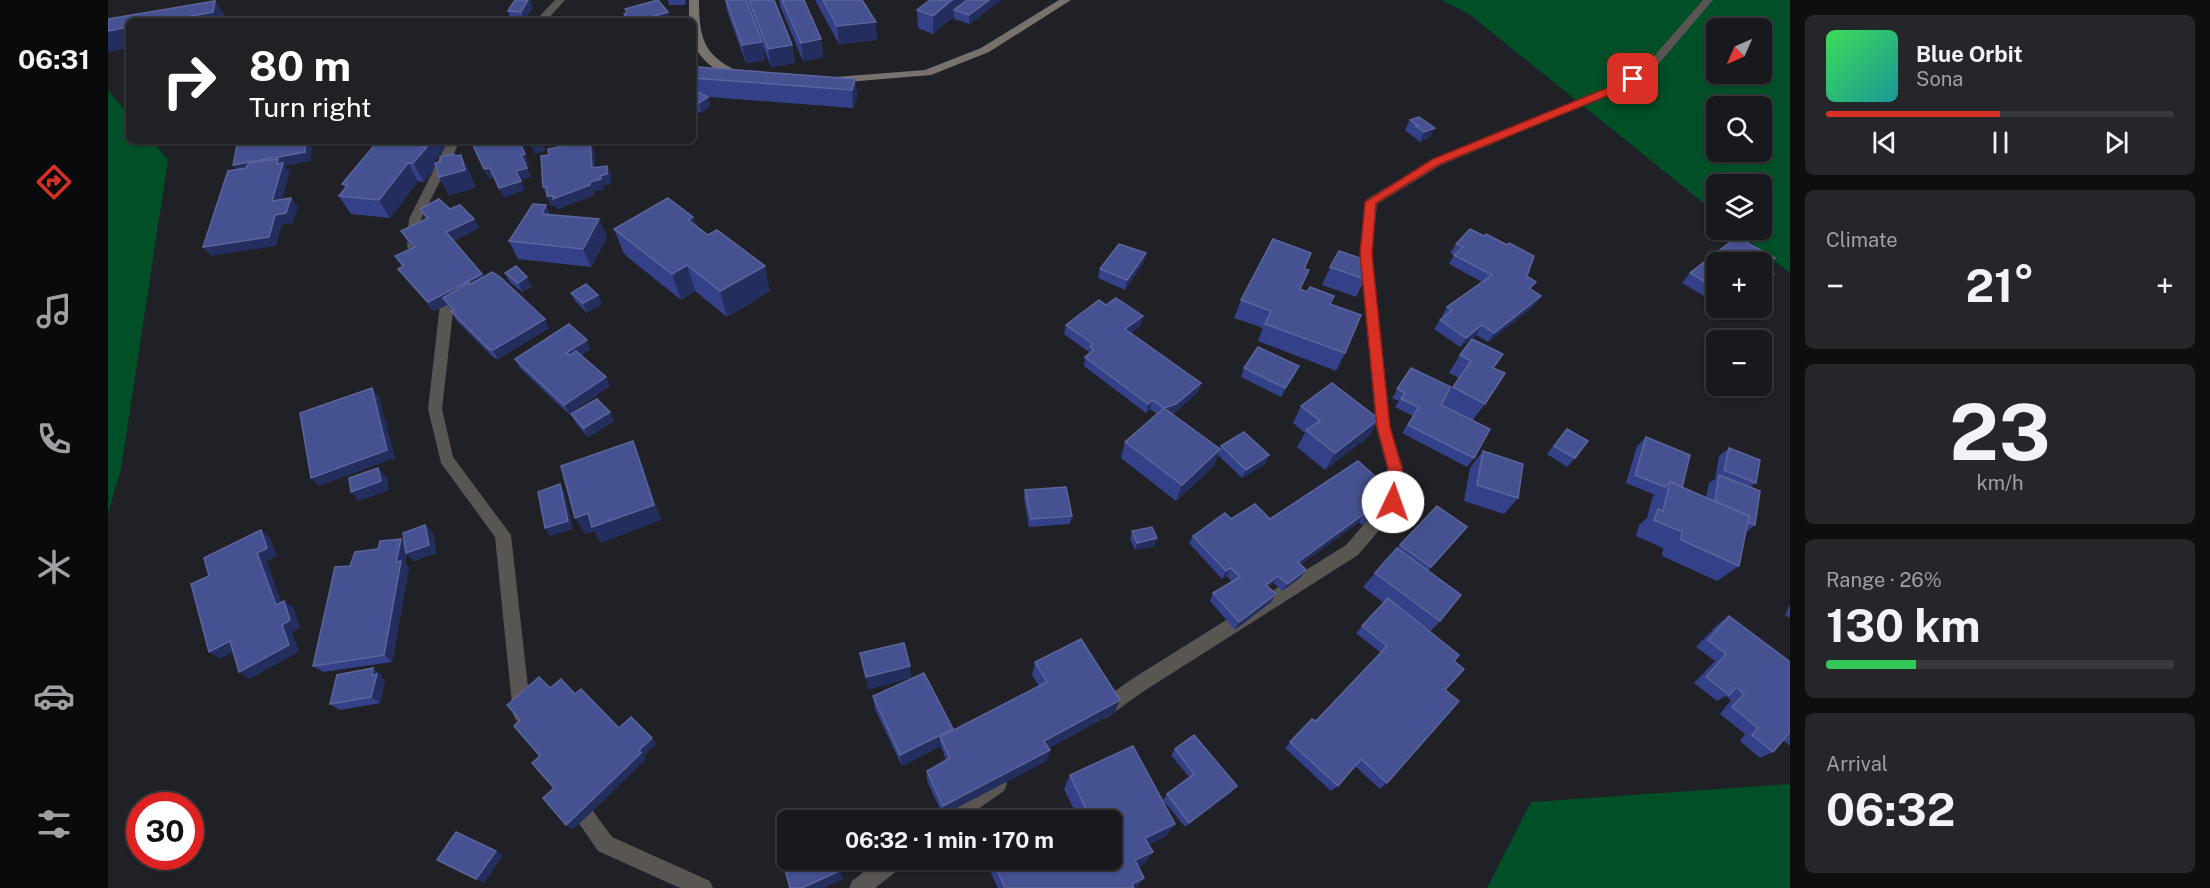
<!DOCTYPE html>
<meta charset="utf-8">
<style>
:root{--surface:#17191d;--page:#24262a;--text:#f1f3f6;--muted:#9ea0a4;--line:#36383b;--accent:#d93025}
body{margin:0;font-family:"Public Sans",sans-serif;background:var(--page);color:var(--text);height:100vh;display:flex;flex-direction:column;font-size:22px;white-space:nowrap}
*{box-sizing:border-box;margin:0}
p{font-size:20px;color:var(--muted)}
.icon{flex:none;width:33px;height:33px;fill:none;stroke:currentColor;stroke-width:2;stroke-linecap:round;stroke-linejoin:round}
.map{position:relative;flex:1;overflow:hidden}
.panel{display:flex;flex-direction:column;gap:15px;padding:15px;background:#0d0e10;width:420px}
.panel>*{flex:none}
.hud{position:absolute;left:18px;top:18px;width:570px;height:126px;border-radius:9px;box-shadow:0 2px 4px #0004,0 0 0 2px var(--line);background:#202124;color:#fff;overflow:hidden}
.needle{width:39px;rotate:225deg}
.controls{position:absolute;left:1598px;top:18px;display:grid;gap:12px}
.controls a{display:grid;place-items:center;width:66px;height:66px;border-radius:9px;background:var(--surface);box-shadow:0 2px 4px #0004,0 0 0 2px var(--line);font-size:30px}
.speed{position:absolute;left:18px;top:792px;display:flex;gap:12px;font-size:30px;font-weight:700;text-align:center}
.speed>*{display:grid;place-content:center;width:78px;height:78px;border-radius:50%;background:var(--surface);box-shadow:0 2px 4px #0004,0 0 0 2px var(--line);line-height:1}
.speed .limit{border:9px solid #d22;background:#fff;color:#111}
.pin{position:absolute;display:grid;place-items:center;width:51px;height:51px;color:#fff;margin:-26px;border-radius:12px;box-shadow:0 3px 9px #0006}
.me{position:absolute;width:66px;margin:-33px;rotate:3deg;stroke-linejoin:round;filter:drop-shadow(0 0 4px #0008)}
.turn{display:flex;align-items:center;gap:21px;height:126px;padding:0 24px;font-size:27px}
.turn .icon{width:78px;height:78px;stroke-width:2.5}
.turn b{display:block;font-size:42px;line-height:51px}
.big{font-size:45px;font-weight:700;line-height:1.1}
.panel .tile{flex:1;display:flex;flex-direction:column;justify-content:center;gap:9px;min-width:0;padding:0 21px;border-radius:9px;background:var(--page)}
.panel .dial{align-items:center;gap:0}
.dial b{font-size:78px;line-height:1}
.song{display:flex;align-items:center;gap:18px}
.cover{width:72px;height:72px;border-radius:9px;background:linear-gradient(135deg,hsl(130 70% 55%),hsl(180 70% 35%))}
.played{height:6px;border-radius:3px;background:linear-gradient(90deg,var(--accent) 50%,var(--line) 50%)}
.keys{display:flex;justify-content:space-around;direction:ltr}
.heat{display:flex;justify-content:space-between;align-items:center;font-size:33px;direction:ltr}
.charge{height:9px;border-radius:4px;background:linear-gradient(90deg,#34c759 26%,var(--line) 0)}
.trip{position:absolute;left:669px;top:810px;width:345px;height:60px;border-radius:9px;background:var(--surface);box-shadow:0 2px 4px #0004,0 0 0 2px var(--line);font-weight:700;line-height:60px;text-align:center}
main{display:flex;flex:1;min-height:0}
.tabs{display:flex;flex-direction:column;width:108px;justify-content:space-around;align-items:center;background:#090a0c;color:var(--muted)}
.tabs .icon{width:42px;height:42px}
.tabs .selected{color:var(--accent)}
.tabs b{font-size:27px;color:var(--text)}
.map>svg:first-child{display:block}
.green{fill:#004f27;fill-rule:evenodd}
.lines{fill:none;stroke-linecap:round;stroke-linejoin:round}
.street{fill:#585553;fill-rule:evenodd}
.secondary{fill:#77726e;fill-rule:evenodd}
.wall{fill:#344188}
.shaded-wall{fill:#242e5e}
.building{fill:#455190;stroke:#5b659c;stroke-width:1.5}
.route{fill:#d93025;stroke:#8d1f18;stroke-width:1.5}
</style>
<main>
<nav class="tabs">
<b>06:31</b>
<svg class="icon selected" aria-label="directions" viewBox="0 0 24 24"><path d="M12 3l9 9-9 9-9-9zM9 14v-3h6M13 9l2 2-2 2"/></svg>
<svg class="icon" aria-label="music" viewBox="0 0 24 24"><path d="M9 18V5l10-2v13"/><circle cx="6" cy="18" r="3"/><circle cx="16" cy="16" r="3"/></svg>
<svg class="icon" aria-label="phone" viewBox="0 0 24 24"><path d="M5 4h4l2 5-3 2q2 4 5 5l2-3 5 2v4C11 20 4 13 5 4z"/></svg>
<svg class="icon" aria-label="climate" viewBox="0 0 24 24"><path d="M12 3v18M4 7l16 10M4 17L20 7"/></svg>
<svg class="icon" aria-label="car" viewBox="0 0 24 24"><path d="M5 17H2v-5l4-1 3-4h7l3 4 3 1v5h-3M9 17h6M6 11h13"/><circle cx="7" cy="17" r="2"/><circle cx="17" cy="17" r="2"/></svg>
<svg class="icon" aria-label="filters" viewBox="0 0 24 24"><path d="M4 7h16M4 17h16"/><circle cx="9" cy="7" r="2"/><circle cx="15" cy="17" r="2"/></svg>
</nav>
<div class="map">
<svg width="1682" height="888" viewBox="0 0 1682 888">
<rect width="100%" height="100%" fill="#1f2127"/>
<!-- green -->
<g class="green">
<path d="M1333,0H1682V273L1628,230H1653V184H1608V213L1361,14ZM1608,28H1653V74H1608ZM1608,106H1653V152H1608Z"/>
<path d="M0,90L21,115V141H44L60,160L13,469L0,514Z"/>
<path d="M1682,784V888H1379L1423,802Z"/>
</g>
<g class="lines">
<!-- street -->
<g class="street">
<path d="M447,0H457L438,21H427Z"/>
<path d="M1595,0H1605L1542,74L1516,89L1333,165L1269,204L1264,254L1282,427L1295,468L1291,507L1250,555L1036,691L1001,716L995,719L989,716L986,710L989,704L1024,679L1238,545L1277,500L1279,468L1268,427L1252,254L1259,199L1325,159L1508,85L1534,70Z"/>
<path d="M340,141H352L313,219L311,246L309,249H301L299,246L301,219Z"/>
<path d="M329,284L334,286L346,303L334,409L345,457L403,535L423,714L420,720L414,723L408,720L405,714L387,537L333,463L320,409L332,304L322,289Z"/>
<path d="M889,774L896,777L899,784L896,791L854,820H828L831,813Z"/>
<path d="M467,793L474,796L504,837L602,881L605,888H572L490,851L457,803L460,796Z"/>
<path d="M771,860H797L794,867L767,888H741L744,881Z"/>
</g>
<!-- secondary -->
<g class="secondary">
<path d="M581,0H591C591,42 597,57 636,74V78C618,81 588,59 585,40C584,34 585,27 585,21H581Z"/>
<path d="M951,0H963L881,52L823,75L727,83L722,80L727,77L817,70L873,48Z"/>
</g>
</g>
<!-- wall -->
<g class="wall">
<path d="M407,0H422L425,8L416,21L403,20L400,11Z"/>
<path d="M560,0H578L577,5H561Z"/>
<path d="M617,0H666L684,45L687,63L663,67L654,44L657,60L638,63L619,11Z"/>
<path d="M671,0H696L713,39L715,57L695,61L672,6Z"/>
<path d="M707,0H754L769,40L731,44Z"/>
<path d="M893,0L861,24L846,19V16L825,34L810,28L809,10Z"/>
<path d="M585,77L747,79L749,97L745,108L600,97L602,106L593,113L585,109V90L588,91Z"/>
<path d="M1311,117L1322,137L1312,142L1297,130L1302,120Z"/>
<path d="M270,141H334L337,148L326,162L327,164L353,155L362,173L367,188L341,195L331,177L328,166L316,182L310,181L282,218L243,214L231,196L237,188L234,184Z"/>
<path d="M486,151L487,168L499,166L503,175V184L496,185V189L486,191V195L449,209L448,205L443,206L435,187Z"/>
<path d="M438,205L442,215L491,219L499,237L483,267L410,259L401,241Z"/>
<path d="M312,209H342L366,219L371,228L345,241L375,277L441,328L390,359L386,358L349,321L343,311H344L339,305L326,311L297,278L290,269L294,267L287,256L305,248L299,241L293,231L318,219Z"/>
<path d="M585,217L588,225L662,291L619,317L587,291L573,300L516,254L506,229Z"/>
<path d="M1629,237L1667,258L1657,268L1666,274L1657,283L1653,286V262H1608V303L1574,283L1582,273Z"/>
<path d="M1348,244L1419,276L1428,282L1423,289L1426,306L1380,342L1368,335L1352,347L1326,329L1332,320L1335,317L1334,316L1339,307L1374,282L1341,264L1346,255L1342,253Z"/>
<path d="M1038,253L1035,263L1017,290L990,278L992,269Z"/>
<path d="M1203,253L1196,269L1193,289L1222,304L1237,353L1228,371L1150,341L1155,328L1126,318L1133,300Z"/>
<path d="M1222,267L1257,279L1248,297L1214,285Z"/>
<path d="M397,273L424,287L414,292L402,282Z"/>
<path d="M463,293L494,304L479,313L468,302Z"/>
<path d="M998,305L1035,316L1032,326L1023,333L1093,383L1090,392L1066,413L1064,414L1112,449L1113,446L1161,455L1157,464L1134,478L1110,455L1106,466L1068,501L1013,458L1017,442L1049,414L1042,409L1038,413L976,366L977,357L980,355L981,352L956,334L958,325Z"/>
<path d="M1616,308H1627L1622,311Z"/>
<path d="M483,349L473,355L502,386L461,414L412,368L407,359Z"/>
<path d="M1352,355L1385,368L1377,404L1364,421L1366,458L1359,467L1294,433L1305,416L1287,407L1291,401L1284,398L1303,368L1336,400L1351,378L1341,373Z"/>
<path d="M1136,368L1187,375L1173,397L1133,377Z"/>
<path d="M1193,406L1271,419L1261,436L1217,470L1189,447L1197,433L1185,423Z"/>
<path d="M463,414L506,421L480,437L468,423Z"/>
<path d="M1459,429L1467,458L1459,467L1439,454Z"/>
<path d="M1538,437L1574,488L1598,498L1601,483L1607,479L1611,456L1621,448L1648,483L1642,487L1647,525L1638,532L1631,566L1609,581L1554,556L1555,548L1528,536L1531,525L1539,518L1544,498L1547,495L1518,483L1529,446Z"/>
<path d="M1375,451L1410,498L1396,514L1356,501L1362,468Z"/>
<path d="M1278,486L1272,494L1266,499L1267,513L1255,525L1251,522L1192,565L1193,577L1174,591L1166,583L1160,587L1168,594L1163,602L1127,630L1102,601L1105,593L1124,582L1119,576L1114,579L1081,543L1085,536L1123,519H1162Z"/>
<path d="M917,490L964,516L962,524L921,527L916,498Z"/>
<path d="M317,525L325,533L328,553L306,561L299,554L297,564L301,568L284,662L215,672L205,666L242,566L270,549L293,539L297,543Z"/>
<path d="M1359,527L1320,571L1332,621L1322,632L1346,661L1337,690L1279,783L1272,789L1247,766L1230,786L1223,791L1177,748L1204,719L1208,721L1273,653L1248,633L1276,603L1255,587L1267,573L1292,545Z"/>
<path d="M1024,531L1049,538L1046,546L1027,550L1022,539Z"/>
<path d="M1682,604V618L1677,615Z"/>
<path d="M1621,616L1682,662V746L1675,740L1665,752L1652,758L1632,741L1637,734L1612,714L1623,700L1618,696L1609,701L1586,683L1607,661L1588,647L1610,624Z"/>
<path d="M927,662L1007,712L941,748L942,750L938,761L835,815L819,781V771L838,760L833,746L794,766L767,709L765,696L845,729L844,731L931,686L924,675Z"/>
<path d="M274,675L273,677L277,681L272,703L232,710L222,704Z"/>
<path d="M1067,749L1124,792L1077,827L1055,800L1059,794L1081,777L1063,755Z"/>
<path d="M962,775L1067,824L1057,837L1041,844L1045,852L1036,864L1030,866L1036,878L1028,888H890L883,873L885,861L1004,820H971L956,789Z"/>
</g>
<!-- shaded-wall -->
<g class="shaded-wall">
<path d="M420,0H422L425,8L416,21L413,12Z"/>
<path d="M844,0H867L846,10V16L825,34V16Z"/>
<path d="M881,0H893L861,24V15Z"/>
<path d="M107,1L119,19L118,21H56Z"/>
<path d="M560,12L562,21H540L539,18Z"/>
<path d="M768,22L769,40L731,44L729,26Z"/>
<path d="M21,27V48L0,52V31Z"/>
<path d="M713,39L715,57L695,61L693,43Z"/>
<path d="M654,42L657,60L638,63L634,45Z"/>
<path d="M684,45L687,63L663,67L660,49Z"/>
<path d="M747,79L749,97L745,108L744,90Z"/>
<path d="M600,97L602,106L593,113L591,103Z"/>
<path d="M1327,128L1322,137L1312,142L1316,132Z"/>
<path d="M197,141H201L204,145L203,161L177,166L182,172L171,210L132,174L125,165Z"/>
<path d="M317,141H334L337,148L326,162L328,166L316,182L305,163Z"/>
<path d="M433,141H435L437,151L427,154L422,144Z"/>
<path d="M482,141L486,151L488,178L484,168Z"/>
<path d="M346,154L355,170L353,155L362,173L367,188L341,195L331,177L347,156Z"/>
<path d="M417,154L421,164H417L413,155Z"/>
<path d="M300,163L310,181L282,218L271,200Z"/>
<path d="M499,166L503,175V184L496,185V189L486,191V195L449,209L448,205L443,206L439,196L482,182L492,176Z"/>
<path d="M382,168L386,177L381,179L376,169Z"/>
<path d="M419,168L423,177L412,180L408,171Z"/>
<path d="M413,181L417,190L396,198L391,188Z"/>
<path d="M183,198L190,207L185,223L174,224L168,246L103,256L95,247L167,215Z"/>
<path d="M438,205L446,223L434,214Z"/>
<path d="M585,217L593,243L580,220Z"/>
<path d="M366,219L371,228L343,242L338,232Z"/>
<path d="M491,219L499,237L483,267L475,249Z"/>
<path d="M1038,253L1035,263L1017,290L1019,280Z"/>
<path d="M579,265L587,291L573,300L564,274Z"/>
<path d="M657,266L662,291L619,317L612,291Z"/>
<path d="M374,274L379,283L335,298L339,305L326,311L320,302Z"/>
<path d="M419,277L424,287L414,292L410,283Z"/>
<path d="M490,295L494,304L479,313L475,303Z"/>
<path d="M1433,296L1426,306L1380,342L1386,333Z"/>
<path d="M1035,316L1032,326L1015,338L1017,329Z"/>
<path d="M437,319L441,328L390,359L385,350Z"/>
<path d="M1374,325L1368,335L1352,347L1358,338Z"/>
<path d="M479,340L483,349L463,362L458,353Z"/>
<path d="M1191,366L1187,375L1173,397L1177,388Z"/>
<path d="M498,377L502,386L461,414L456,405Z"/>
<path d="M1093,383L1090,392L1066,413L1054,417L1056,408Z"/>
<path d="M264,388L271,397L287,458L211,486L203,478Z"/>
<path d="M1044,400L1042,409L1038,413L1040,404Z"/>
<path d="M502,412L506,421L480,437L476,428Z"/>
<path d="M1271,419L1261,436L1217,470L1227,453Z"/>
<path d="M525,441L532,458L553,520L493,543L486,531L477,534L467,518Z"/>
<path d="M1112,449L1106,466L1068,501L1074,485Z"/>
<path d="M1161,455L1157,464L1134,478L1138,470Z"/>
<path d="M270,468L278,476L281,490L251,501L243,492Z"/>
<path d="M452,484L457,493L465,529L442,536L437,528Z"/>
<path d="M1278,486L1272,494L1257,505L1263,497Z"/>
<path d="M1273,505L1267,513L1255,525L1261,517Z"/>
<path d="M1256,514L1251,522L1185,570L1190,562Z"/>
<path d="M317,525L325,533L328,553L306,561L299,554L297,564L301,568L284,662L276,655L288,562L293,539L301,547Z"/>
<path d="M153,530L162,538L169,556L159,561L177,613L168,605L149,553Z"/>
<path d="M1049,538L1046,546L1027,550L1029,543Z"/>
<path d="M1123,568L1119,576L1114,579L1118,571Z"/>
<path d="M1198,570L1193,577L1174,591L1179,584Z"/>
<path d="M1170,576L1166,583L1153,592L1158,585Z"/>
<path d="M1168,594L1163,602L1127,630L1131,622Z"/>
<path d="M176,601L186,608L192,628L184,632L191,652L141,679L131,672Z"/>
<path d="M122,641L132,648L112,659L101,652Z"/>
<path d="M802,666L803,678L760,690L758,677Z"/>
<path d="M265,668L274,675L273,677L277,681L272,703L263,697L264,675Z"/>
<path d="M1012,700L1007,712L934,752L936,741Z"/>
<path d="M845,729L844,740L832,737L833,746L794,766L792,755Z"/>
<path d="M544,738L549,744L536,756L531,750Z"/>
<path d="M942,750L938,761L835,815V806Z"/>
<path d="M533,753L538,759L465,830L458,825Z"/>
<path d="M1129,786L1124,792L1077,827L1081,823Z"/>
<path d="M1067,824L1057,837L1029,850L1037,838Z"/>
<path d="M388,851L395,855L376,883L368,879Z"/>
<path d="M1045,852L1036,864L1019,872L1027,860Z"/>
<path d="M727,860H728L735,879L716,888H694Z"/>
<path d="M1036,878L1028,888H1021L1024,884Z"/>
</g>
<!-- building -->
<g class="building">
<path d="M407,0H420L413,12L400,11Z"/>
<path d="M550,0L560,12L539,18L541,21H521L516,14L519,13L517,9Z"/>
<path d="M618,0H638L654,42L634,45Z"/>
<path d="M641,0H666L684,45L660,49Z"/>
<path d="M674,0H696L713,39L693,43Z"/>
<path d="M715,0H754L768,22L729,26Z"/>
<path d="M822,0H844L825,16L809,10Z"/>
<path d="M859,0H881L861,15L846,10Z"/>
<path d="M107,1L105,12L56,21H21V27L0,31V19Z"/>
<path d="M425,17H435L433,21H422Z"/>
<path d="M590,67L747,79L744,90L585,78Z"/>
<path d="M585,90L600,97L591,103L585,100Z"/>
<path d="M1311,117L1327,128L1316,132L1308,126H1310L1302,120Z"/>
<path d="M130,141H197V152L125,165Z"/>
<path d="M270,141H318L313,147H319L305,163H300L271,200L231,196L240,185L234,184Z"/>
<path d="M363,141H411L417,154L413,155L419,168L408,171L413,181L391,188L382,168L376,169Z"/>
<path d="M422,141H433V142L422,144Z"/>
<path d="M482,141L484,168L499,166V174L492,176L493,179L482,182V185L445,199V196H439V187H435L433,156L441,155L440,149Z"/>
<path d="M346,154L347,156L353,155L357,170L331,177L327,163L333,162L332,157Z"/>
<path d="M170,159L169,164L175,163L164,201L183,198L178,213L167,215L161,237L95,247L120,171L138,168L141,163Z"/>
<path d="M560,198L585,217L580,220L600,235L609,230L657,266L612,291L579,265L564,274L506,229Z"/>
<path d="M331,199L342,209L352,205L366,219L338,232L374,274L320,302L290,269L296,266L287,256L307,247L293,231L320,218L312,209Z"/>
<path d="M425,204L438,205L434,214L491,219L475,249L401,241Z"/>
<path d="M1362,229L1376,236L1378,234L1399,245L1401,243L1426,256L1419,276L1428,282L1421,288L1433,296L1386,333L1374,325L1358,338L1332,320L1344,310L1339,307L1384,275L1346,255L1355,247L1348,244Z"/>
<path d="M1629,237L1667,258L1655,267L1666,274L1653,284V262H1608V288L1582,273Z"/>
<path d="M1165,239L1203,253L1196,269L1201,270L1192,289L1199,292L1202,287L1226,296L1222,304L1253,315L1237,353L1157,324L1163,311L1133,300Z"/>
<path d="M1011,244L1038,253L1019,280L992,269Z"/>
<path d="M1231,251L1264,262L1257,279L1222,267Z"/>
<path d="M408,266L419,277L410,283L397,273Z"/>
<path d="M384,272L392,277L437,319L385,350L381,349L343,311L346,310L335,298L361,282L363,284Z"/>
<path d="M478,284L490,295L475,303L463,293Z"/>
<path d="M1008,298L1035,316L1017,329L1093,383L1068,404L1056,408L1044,400L1040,404L977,357L986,350L982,347L985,344L958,325L991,300L998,305Z"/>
<path d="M461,324L479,340L458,353L462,355L468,351L498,377L456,405L407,359Z"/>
<path d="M1364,339L1395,354L1385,368L1397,373L1377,404L1345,387L1363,361L1352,355Z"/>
<path d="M1150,347L1191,366L1177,388L1136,368Z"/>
<path d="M1303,368L1343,387L1333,405L1382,429L1366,458L1300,425L1311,407L1293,399L1297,393L1289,389Z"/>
<path d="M1224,383L1271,419L1227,453L1198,430L1212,421L1193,406Z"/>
<path d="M264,388L279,450L203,478L192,413Z"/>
<path d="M489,399L502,412L476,428L463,414Z"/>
<path d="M1056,408L1112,449L1074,485L1017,442Z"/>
<path d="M1459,429L1480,441L1467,458L1446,446Z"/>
<path d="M1136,432L1161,455L1138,470L1113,446Z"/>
<path d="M1538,437L1582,455L1574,488L1562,482L1557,487L1527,475Z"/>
<path d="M525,441L546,505L484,527L480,513L467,518L453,466Z"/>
<path d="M1621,448L1652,460L1648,483L1616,470Z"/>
<path d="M1375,451L1415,464L1410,498L1369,485Z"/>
<path d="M1250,461L1278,486L1263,497L1273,505L1261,517L1256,514L1190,562L1198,570L1179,584L1170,576L1158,585L1168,594L1131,622L1105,593L1132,577L1123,568L1118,571L1085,536L1117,513L1123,519L1147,504L1162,519Z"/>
<path d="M270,468L273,481L243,492L241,478Z"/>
<path d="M1611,475L1652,491L1647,525L1640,522L1641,516L1607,501Z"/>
<path d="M1562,482L1641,516L1631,566L1573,540L1574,532L1546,520L1550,509L1555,511Z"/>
<path d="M452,484L460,521L437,528L430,492Z"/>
<path d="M958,487L964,516L923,519L917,490Z"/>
<path d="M1329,506L1359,527L1323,567L1292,545Z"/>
<path d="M317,525L321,545L298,553L295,533Z"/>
<path d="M1044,527L1049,538L1029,543L1024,531Z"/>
<path d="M153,530L159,548L149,553L168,605L176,601L182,620L174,625L181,645L131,672L122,641L101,652L83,584L101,576L96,558Z"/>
<path d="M293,539L288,562L293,561L276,655L205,666L227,567L242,566L247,552L270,549L272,541Z"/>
<path d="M1289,548L1353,595L1332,621L1267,573Z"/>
<path d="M1280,598L1351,655L1346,661L1356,669L1337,690L1351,701L1279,783L1253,759L1230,786L1182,742L1204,719L1208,721L1279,646L1254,626Z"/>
<path d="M1621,616L1682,662V732L1665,752L1644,735L1650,728L1624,707L1636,694L1628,687L1621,695L1598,677L1618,654L1600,640Z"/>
<path d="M973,639L1012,700L936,741L942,750L835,806L819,771L842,758L832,737L939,682L927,662Z"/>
<path d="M796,643L802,666L758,677L752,653Z"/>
<path d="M265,668L264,675L269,674L263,697L222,704L229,675Z"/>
<path d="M816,673L845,729L792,755L765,696Z"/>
<path d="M431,677L442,688L453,679L467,694L473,689L511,728L523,717L544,738L531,750L533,753L458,825L435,798L446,788L424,763L432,756L406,726L412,720L399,705Z"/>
<path d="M1086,735L1129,786L1081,823L1059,794L1086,774L1067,749Z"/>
<path d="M1025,746L1067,824L1037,838L1045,852L1027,860L1036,878L1024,884L1026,888H897L885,861L889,860H1004V820H974L982,817L962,775Z"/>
<path d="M348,832L388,851L368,879L329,860Z"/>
<path d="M682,860H727L731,871L694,888H682L675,863Z"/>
</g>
<!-- route -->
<path class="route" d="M1522,77L1530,79L1516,89L1332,164L1268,203L1264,254L1282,427L1294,468L1292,502L1290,506H1280L1278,502L1280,468L1269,427L1252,254L1257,202L1325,159L1509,84Z"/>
</svg>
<div class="controls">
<a><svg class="needle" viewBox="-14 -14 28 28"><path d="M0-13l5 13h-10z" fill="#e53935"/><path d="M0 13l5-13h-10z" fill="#9ea0a4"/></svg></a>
<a><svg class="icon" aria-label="search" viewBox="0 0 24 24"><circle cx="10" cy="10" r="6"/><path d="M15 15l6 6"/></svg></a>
<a><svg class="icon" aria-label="layers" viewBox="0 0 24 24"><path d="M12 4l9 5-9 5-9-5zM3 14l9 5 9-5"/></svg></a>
<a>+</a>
<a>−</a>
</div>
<div class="speed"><div class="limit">30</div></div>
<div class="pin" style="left:1525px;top:79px;background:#d93025"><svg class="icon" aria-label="arrive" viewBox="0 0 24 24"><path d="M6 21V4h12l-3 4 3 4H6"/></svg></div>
<svg class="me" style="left:1285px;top:502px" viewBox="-20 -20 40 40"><circle r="19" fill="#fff"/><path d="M0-13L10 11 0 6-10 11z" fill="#d93025"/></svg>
<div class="trip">06:32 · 1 min · 170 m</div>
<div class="hud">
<div class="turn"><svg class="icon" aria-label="right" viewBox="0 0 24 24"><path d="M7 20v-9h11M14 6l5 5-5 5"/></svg><div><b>80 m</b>Turn right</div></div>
</div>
</div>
<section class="panel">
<div class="tile">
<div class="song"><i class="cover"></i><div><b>Blue Orbit</b><p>Sona</p></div></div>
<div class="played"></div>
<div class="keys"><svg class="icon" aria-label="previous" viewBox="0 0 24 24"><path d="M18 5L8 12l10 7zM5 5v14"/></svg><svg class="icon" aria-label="pause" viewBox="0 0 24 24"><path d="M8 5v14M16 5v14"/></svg><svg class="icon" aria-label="next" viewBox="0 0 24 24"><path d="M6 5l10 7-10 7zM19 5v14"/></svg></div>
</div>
<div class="tile"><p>Climate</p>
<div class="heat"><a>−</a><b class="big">21°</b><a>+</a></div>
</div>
<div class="tile dial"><b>23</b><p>km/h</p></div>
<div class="tile"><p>Range · 26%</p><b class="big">130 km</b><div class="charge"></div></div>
<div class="tile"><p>Arrival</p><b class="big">06:32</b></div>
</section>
</main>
